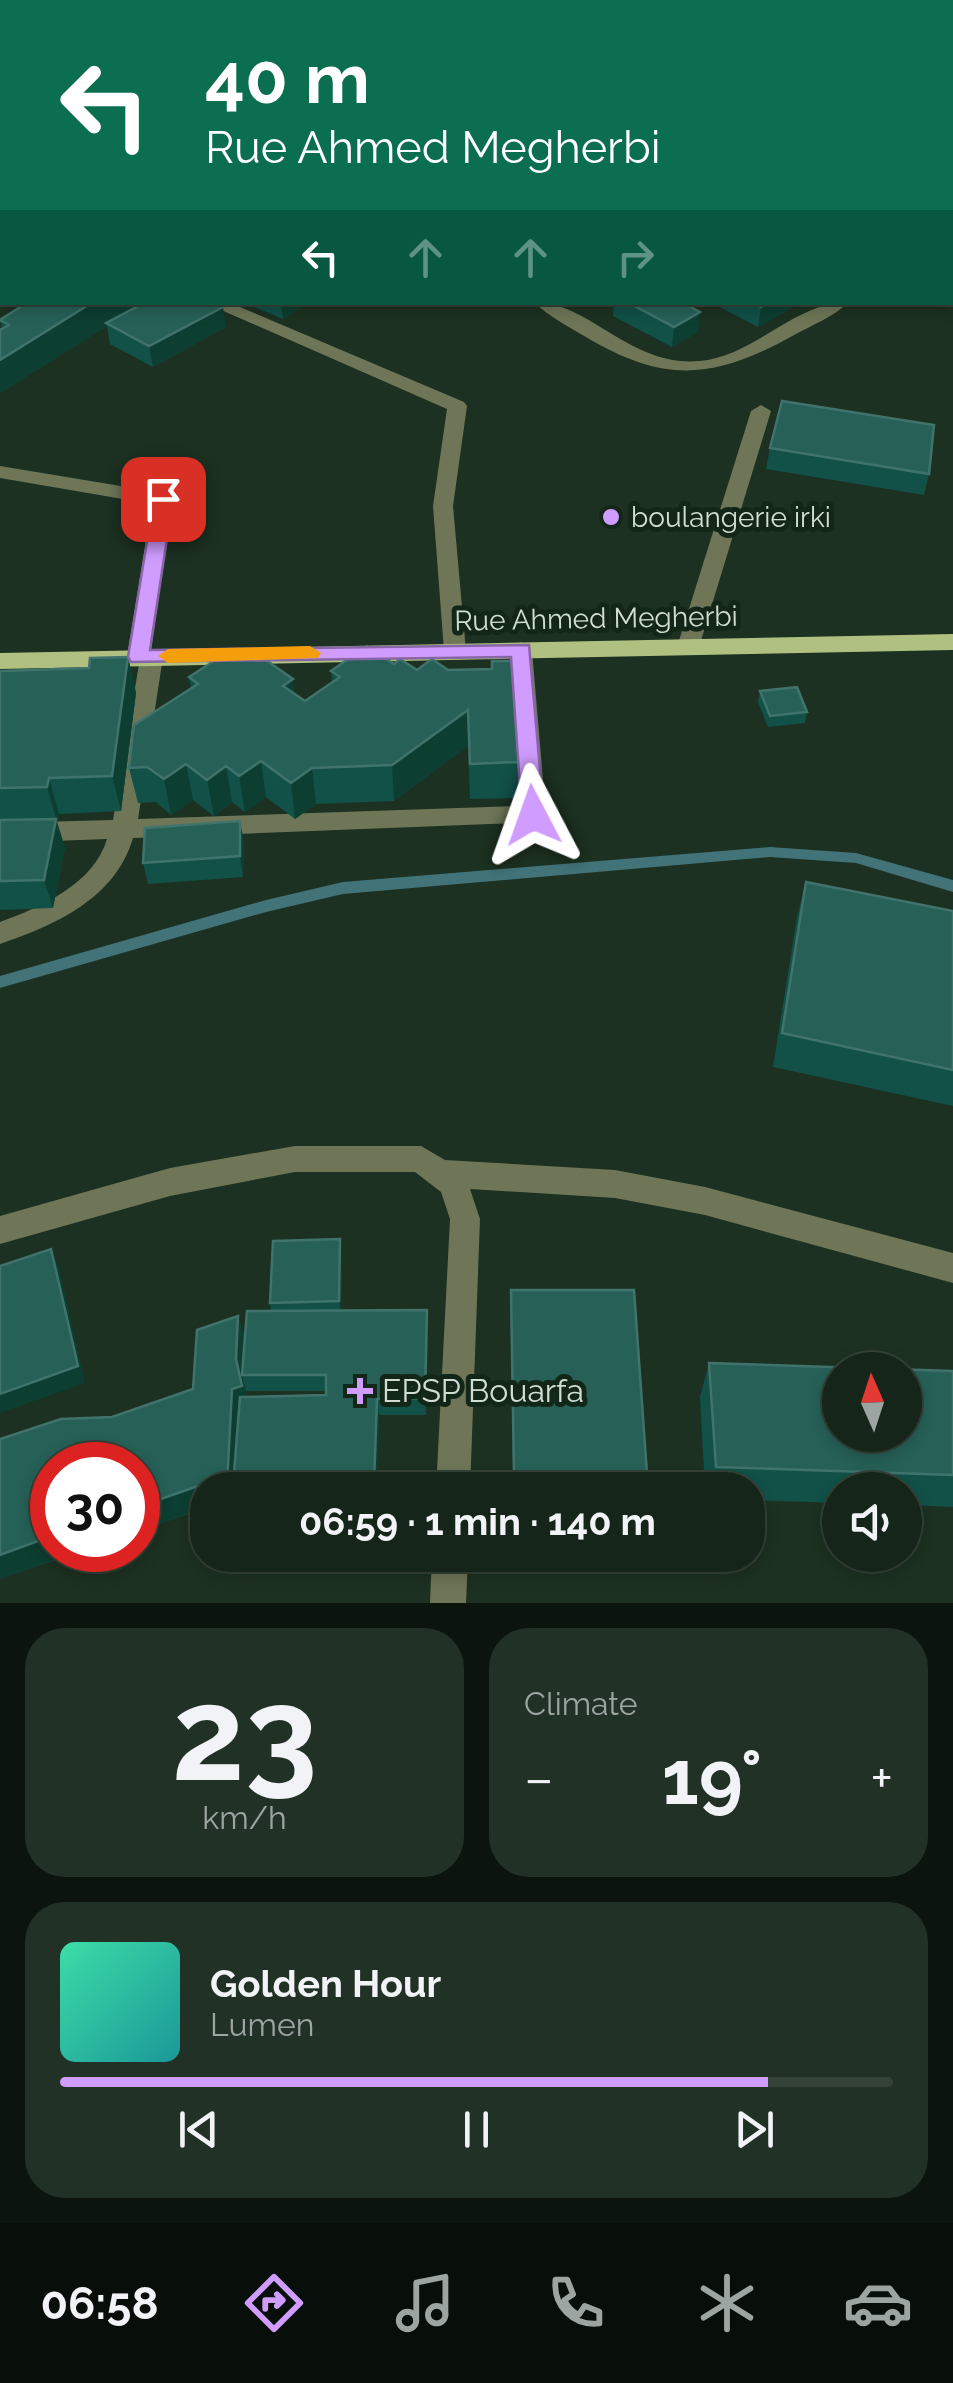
<!DOCTYPE html>
<meta charset="utf-8">
<style>
:root{--surface:#152519;--page:#223126;--text:#f1f3f6;--muted:#9da5a2;--line:#344238;--accent:#d09dff}
body{margin:0;font-family:Raleway,sans-serif;background:var(--page);color:var(--text);height:100vh;display:flex;flex-direction:column;font-size:38px;white-space:nowrap}
*{box-sizing:border-box;margin:0}
p{font-size:32px;color:var(--muted)}
.icon{flex:none;width:55px;height:55px;fill:none;stroke:currentColor;stroke-width:2;stroke-linecap:round;stroke-linejoin:round}
.map{position:relative;height:1603px;overflow:hidden}
.panel{display:flex;flex-direction:column;gap:25px;padding:25px;background:#0c140e;flex:1}
.panel>*{flex:none}
.banner{position:absolute;left:0px;top:0px;width:955px;height:305px;box-shadow:0 5px 15px #0003,0 0 0 2px var(--line);background:#0b6e4f;color:#fff;overflow:hidden}
.needle{width:65px;rotate:357deg}
.fabs{position:absolute;left:822px;top:1352px;display:grid;gap:20px}
.fabs a{display:grid;place-items:center;width:100px;height:100px;border-radius:50%;background:var(--surface);box-shadow:0 5px 15px #0003,0 0 0 2px var(--line);font-size:50px}
.speed{position:absolute;left:30px;top:1442px;display:flex;gap:20px;font-size:50px;font-weight:700;text-align:center}
.speed>*{display:grid;place-content:center;width:130px;height:130px;border-radius:50%;background:var(--surface);box-shadow:0 5px 15px #0003,0 0 0 2px var(--line);line-height:1}
.speed .limit{border:15px solid #d22;background:#fff;color:#111}
.pin{position:absolute;display:grid;place-items:center;width:85px;height:85px;color:#fff;margin:-42px;border-radius:20px;box-shadow:0 5px 15px #0006}
.me{position:absolute;width:110px;margin:-55px;rotate:356deg;stroke-linejoin:round;filter:drop-shadow(0 0 8px #0008)}
.turn{display:flex;align-items:center;gap:35px;height:210px;padding:0 40px;font-size:45px}
.turn .icon{width:130px;height:130px;stroke-width:2.5}
.turn b{display:block;font-size:70px;line-height:85px}
.lanes{display:flex;align-items:center;height:95px;padding:0 40px;background:#0003;justify-content:center;gap:50px;direction:ltr}
.lanes .off{opacity:.35}
.big{font-size:75px;font-weight:700;line-height:1.1}
.panel .widget{flex:1;display:flex;flex-direction:column;justify-content:center;gap:15px;min-width:0;padding:0 35px;border-radius:40px;background:var(--page)}
.panel .dial{align-items:center;gap:0}
.dial b{font-size:130px;line-height:1}
.song{display:flex;align-items:center;gap:30px}
.cover{width:120px;height:120px;border-radius:15px;background:linear-gradient(135deg,hsl(160 70% 55%),hsl(180 70% 35%))}
.played{height:10px;border-radius:5px;background:linear-gradient(90deg,var(--accent) 85%,var(--line) 85%)}
.keys{display:flex;justify-content:space-around;direction:ltr}
.heat{display:flex;justify-content:space-between;align-items:center;font-size:55px;direction:ltr}
.panel .tiles{flex:1;display:grid;gap:25px;grid-template-columns:1fr 1fr}
.widget:last-child{grid-column:span 2}
.trip{position:absolute;left:190px;top:1472px;width:575px;height:100px;border-radius:40px;background:var(--surface);box-shadow:0 5px 15px #0003,0 0 0 2px var(--line);font-weight:700;line-height:100px;text-align:center}
.tabs{display:flex;height:160px;justify-content:space-around;align-items:center;background:#080f0a;color:var(--muted)}
.tabs .icon{width:70px;height:70px}
.tabs .on{color:var(--accent)}
.tabs b{font-size:45px;color:var(--text)}
.map>svg:first-child{display:block}
.lines{fill:none;stroke-linecap:round;stroke-linejoin:round}
.stream{fill:#417378;fill-rule:evenodd}
.minor{fill:#6e7657;fill-rule:evenodd}
.major{fill:#b0c080;fill-rule:evenodd}
.wall{fill:#115148;fill-rule:evenodd}
.shaded-wall{fill:#0d3e32}
.building{fill:#266057;stroke:#40736b;stroke-width:2.5;fill-rule:evenodd}
.route{fill:#d09dff;stroke:#8766a6;stroke-width:2.5}
.slow{fill:#f59e0b}
.poi-dot{fill:#d09dff;stroke:#122718;stroke-width:4}
.labels{text-anchor:middle;stroke-width:10;stroke-linejoin:round;paint-order:stroke}
.poi-label{font-size:28px;fill:#d0ddd3;stroke:#122718;text-anchor:start}
.street-label{font-size:28px;fill:#d0ddd3;stroke:#122718}
.near-poi-label{font-size:32px;fill:#d0ddd3;stroke:#122718;text-anchor:start}
</style>
<div class="map">
<svg width="953" height="1603" viewBox="0 0 953 1603">
<rect width="100%" height="100%" fill="#1c3121"/>
<g class="lines">
<!-- stream -->
<path class="stream" d="M770,847L856,853L953,880V892L856,863L770,857L343,894L266,912L0,988V976L266,900L343,882Z"/>
<!-- minor -->
<g class="minor">
<path d="M486,0H505L507,2H488Z"/>
<rect x="952" y="130" width="1" height="10"/>
<rect x="952" y="178" width="1" height="10"/>
<rect x="952" y="240" width="1" height="10"/>
<path d="M203,302H228L464,402L467,406L453,506L466,651L463,656H447L444,651L433,506L447,409Z"/>
<path d="M534,302C590,302 630,367 699,361C754,357 794,302 849,302C834,316 813,325 796,334C716,379 666,385 586,337C569,327 548,316 534,302Z"/>
<path d="M761,405L771,411L699,647L688,655L680,652L677,647L751,411Z"/>
<path d="M0,466L163,493L173,499L151,650L160,651L163,657L138,819L520,806L510,650L521,642L532,650L546,815L542,822L133,838C115,899 55,925 0,944V922C41,907 94,884 107,839L0,843V823L113,820L139,664L130,663L127,657L152,504L0,478Z"/>
<path d="M295,1146H421L445,1160L615,1170L705,1187L953,1253V1283L705,1215L615,1198L470,1189L480,1219L470,1490H436L450,1219L441,1192L415,1172H295L170,1196L0,1244V1216L170,1168Z"/>
<path d="M432,1555H468L466,1603H430Z"/>
</g>
<!-- major -->
<path class="major" d="M953,634V650L0,669V653Z"/>
</g>
<!-- wall -->
<g class="wall">
<path d="M0,0H81L98,2H2V72L0,73Z"/>
<path d="M227,0H405L399,2H228Z"/>
<path d="M755,0H818L817,2H755Z"/>
<path d="M821,0H887L886,2H821Z"/>
<path d="M914,0H953V13L952,2H931V1L925,2Z"/>
<path d="M2,144V250L0,249V145Z"/>
<path d="M144,302L135,309L226,327L153,367L110,344L107,326L0,393V330L2,329L0,320L46,304Z"/>
<path d="M243,302H307L283,319Z"/>
<path d="M614,302H681L698,332L672,347L613,316Z"/>
<path d="M721,302H793L792,308L758,327L720,307Z"/>
<path d="M770,448L929,474L924,495L766,469Z"/>
<path d="M367,646L519,762L518,798L470,799L468,746L394,801L316,804L295,819L266,797L245,812L232,802L214,816L193,800L171,815L156,802L138,803L129,768L191,688L189,677L295,694L305,701L332,683L331,671Z"/>
<path d="M128,657L136,693L121,811L59,814L57,822L65,848L53,908L0,910V671L89,668Z"/>
<path d="M760,691L807,712L805,723L768,727L758,702Z"/>
<path d="M244,842L243,877L148,884L143,863Z"/>
<path d="M806,882L953,911V1106L773,1067L797,917Z"/>
<path d="M342,1257L341,1311L428,1327L426,1415H379L377,1490H208V1507L0,1579V1439L112,1417L193,1389L238,1316L245,1340L271,1311L270,1303ZM243,1379L246,1391H326V1395L246,1397Z"/>
<path d="M511,1290L647,1474L644,1490H513Z"/>
<path d="M709,1363L953,1371V1507L905,1505V1490H840V1503L748,1500V1490H705L700,1397Z"/>
</g>
<!-- shaded-wall -->
<g class="shaded-wall">
<path d="M54,0H81L82,2H54Z"/>
<path d="M287,0H341L342,2H288Z"/>
<path d="M378,0H405L399,2H378Z"/>
<path d="M2,52V72L0,73V53Z"/>
<path d="M2,96V134L0,123V97Z"/>
<path d="M2,208V239L0,228V209Z"/>
<path d="M93,302H144L109,325L106,323L107,326L0,393V360Z"/>
<path d="M281,302H307L283,319Z"/>
<path d="M769,302H793L792,308L758,327L761,307Z"/>
<path d="M223,307L226,327L153,367L149,346Z"/>
<path d="M700,312L698,332L672,347L674,327Z"/>
<path d="M128,657L136,693L121,811L112,776Z"/>
<path d="M293,679L298,715L283,686Z"/>
<path d="M468,710V746L394,801L392,765Z"/>
<path d="M261,761L266,797L245,812L239,776Z"/>
<path d="M186,764L193,800L171,815L164,779Z"/>
<path d="M226,766L232,802L214,816L207,780Z"/>
<path d="M312,768L316,804L295,819L291,783Z"/>
<path d="M49,778L59,814L57,822L47,787Z"/>
<path d="M56,819L65,848L53,908L44,880Z"/>
<path d="M240,821L244,842L243,877L240,856Z"/>
<path d="M340,1239L342,1257L341,1318L339,1301Z"/>
<path d="M51,1249L59,1267L85,1383L0,1413V1394Z"/>
<path d="M427,1310L428,1327L426,1415L425,1398Z"/>
<path d="M238,1316L245,1340L242,1375L249,1408L233,1486L234,1490H229L227,1485L232,1389L236,1359Z"/>
<path d="M377,1399L379,1415L377,1490H375Z"/>
<path d="M195,1487L203,1508L138,1531V1507Z"/>
<path d="M52,1536V1550H82L0,1579V1555Z"/>
</g>
<!-- building -->
<g class="building">
<path d="M0,0H24L31,2H2V21L0,22Z"/>
<path d="M84,0H90L98,2H79Z"/>
<path d="M505,0H533L540,2H501Z"/>
<path d="M607,0H669L677,2H603Z"/>
<path d="M785,0H809L808,2Z"/>
<path d="M2,35V52L0,53V36Z"/>
<path d="M0,80L2,82V96L0,97Z"/>
<path d="M2,144V208L0,209V145Z"/>
<path d="M28,302L46,304L48,302H93L0,360V330L9,325L0,320Z"/>
<path d="M146,302H215L223,307L149,346L106,323Z"/>
<path d="M627,302H681L700,312L674,327Z"/>
<path d="M752,302H769L761,307Z"/>
<path d="M782,401L934,425L929,474L770,448Z"/>
<path d="M367,646L394,664L400,659L417,670L432,659L448,670L492,669V661H513L519,762L470,764L468,710L392,765L312,768L291,783L261,761L239,776L226,766L207,780L186,764L164,779L147,767L129,768L134,725L198,684L189,677L231,650L239,656L250,649L293,679L283,686L305,701L340,677L331,671Z"/>
<path d="M128,657L112,776L49,778L47,787L0,788V671L89,668L90,658Z"/>
<path d="M797,687L807,712L770,716L760,691Z"/>
<path d="M56,819L44,880L0,881V820Z"/>
<path d="M240,821V856L143,863L145,828Z"/>
<path d="M806,882L953,911V1070L782,1033Z"/>
<path d="M340,1239L339,1301L270,1303L273,1241Z"/>
<path d="M51,1249L78,1366L0,1394V1266Z"/>
<path d="M511,1290H634L647,1474H514Z"/>
<path d="M427,1310L425,1398L377,1399L374,1484L233,1486L240,1397L326,1395V1375H242L247,1311Z"/>
<path d="M238,1316L236,1359L242,1386L232,1389L227,1485L195,1487L138,1507V1465H52V1536L0,1555V1439L61,1419L112,1417L193,1389L197,1330Z"/>
<path d="M709,1363L953,1371V1475L716,1467ZM840,1370H905V1435H840Z"/>
</g>
<!-- route -->
<path class="route" d="M163,493L173,499L150,650L529,645L544,815L541,821L533,824L522,815L511,657L131,662L128,657L154,499Z"/>
<!-- slow -->
<path class="slow" d="M310,646L321,653L318,658L168,663L158,656L168,649Z"/>
<!-- markers -->
<g class="poi-dot">
<circle cx="611" cy="517" r="10"/>
<path d="M355 1376h10v10h10v10h-10v10h-10v-10h-10v-10h10z"/>
</g>
<g class="labels">
<!-- poi labels -->
<g class="poi-label">
<text x="631" y="527">boulangerie irki</text>
</g>
<!-- street labels -->
<g class="street-label">
<text transform="translate(596 618) rotate(-1)" y="10">Rue Ahmed Megherbi</text>
</g>
<!-- near-poi labels -->
<g class="near-poi-label">
<text x="382" y="1402">EPSP Bouarfa</text>
</g>
</g>
</svg>
<div class="fabs">
<a><svg class="needle" viewBox="-14 -14 28 28"><path d="M0-13l5 13h-10z" fill="#e53935"/><path d="M0 13l5-13h-10z" fill="#9da5a2"/></svg></a>
<a><svg class="icon" aria-label="sound" viewBox="0 0 24 24"><path d="M4 9h4l5-4v14l-5-4H4zM17 9q2 3 0 6"/></svg></a>
</div>
<div class="speed"><div class="limit">30</div></div>
<div class="pin" style="left:163px;top:499px;background:#d93025"><svg class="icon" aria-label="arrive" viewBox="0 0 24 24"><path d="M6 21V4h12l-3 4 3 4H6"/></svg></div>
<svg class="me" style="left:533px;top:815px" viewBox="-20 -20 40 40"><path d="M0-17L14 15 0 8-14 15z" fill="#d09dff" stroke="#fff" stroke-width="4"/></svg>
<div class="trip">06:59 · 1 min · 140 m</div>
<div class="banner">
<div class="turn"><svg class="icon" aria-label="left" viewBox="0 0 24 24"><path d="M17 20v-9H6M10 6l-5 5 5 5"/></svg><div><b>40 m</b>Rue Ahmed Megherbi</div></div>
<div class="lanes"><svg class="icon" aria-label="left" viewBox="0 0 24 24"><path d="M17 20v-9H6M10 6l-5 5 5 5"/></svg><svg class="icon off" aria-label="ahead" viewBox="0 0 24 24"><path d="M12 20V5M6 11l6-6 6 6"/></svg><svg class="icon off" aria-label="ahead" viewBox="0 0 24 24"><path d="M12 20V5M6 11l6-6 6 6"/></svg><svg class="icon off" aria-label="right" viewBox="0 0 24 24"><path d="M7 20v-9h11M14 6l5 5-5 5"/></svg></div>
</div>
</div>
<section class="panel">
<div class="tiles">
<div class="widget dial"><b>23</b><p>km/h</p></div>
<div class="widget"><p>Climate</p>
<div class="heat"><a>−</a><b class="big">19°</b><a>+</a></div>
</div>
<div class="widget">
<div class="song"><i class="cover"></i><div><b>Golden Hour</b><p>Lumen</p></div></div>
<div class="played"></div>
<div class="keys"><svg class="icon" aria-label="previous" viewBox="0 0 24 24"><path d="M18 5L8 12l10 7zM5 5v14"/></svg><svg class="icon" aria-label="pause" viewBox="0 0 24 24"><path d="M8 5v14M16 5v14"/></svg><svg class="icon" aria-label="next" viewBox="0 0 24 24"><path d="M6 5l10 7-10 7zM19 5v14"/></svg></div>
</div>
</div>
</section>
<nav class="tabs">
<b>06:58</b>
<svg class="icon on" aria-label="directions" viewBox="0 0 24 24"><path d="M12 3l9 9-9 9-9-9zM9 14v-3h6M13 9l2 2-2 2"/></svg>
<svg class="icon" aria-label="music" viewBox="0 0 24 24"><path d="M9 18V5l10-2v13"/><circle cx="6" cy="18" r="3"/><circle cx="16" cy="16" r="3"/></svg>
<svg class="icon" aria-label="phone" viewBox="0 0 24 24"><path d="M5 4h4l2 5-3 2q2 4 5 5l2-3 5 2v4C11 20 4 13 5 4z"/></svg>
<svg class="icon" aria-label="climate" viewBox="0 0 24 24"><path d="M12 3v18M4 7l16 10M4 17L20 7"/></svg>
<svg class="icon" aria-label="car" viewBox="0 0 24 24"><path d="M5 17H2v-5l4-1 3-4h7l3 4 3 1v5h-3M9 17h6M6 11h13"/><circle cx="7" cy="17" r="2"/><circle cx="17" cy="17" r="2"/></svg>
</nav>
